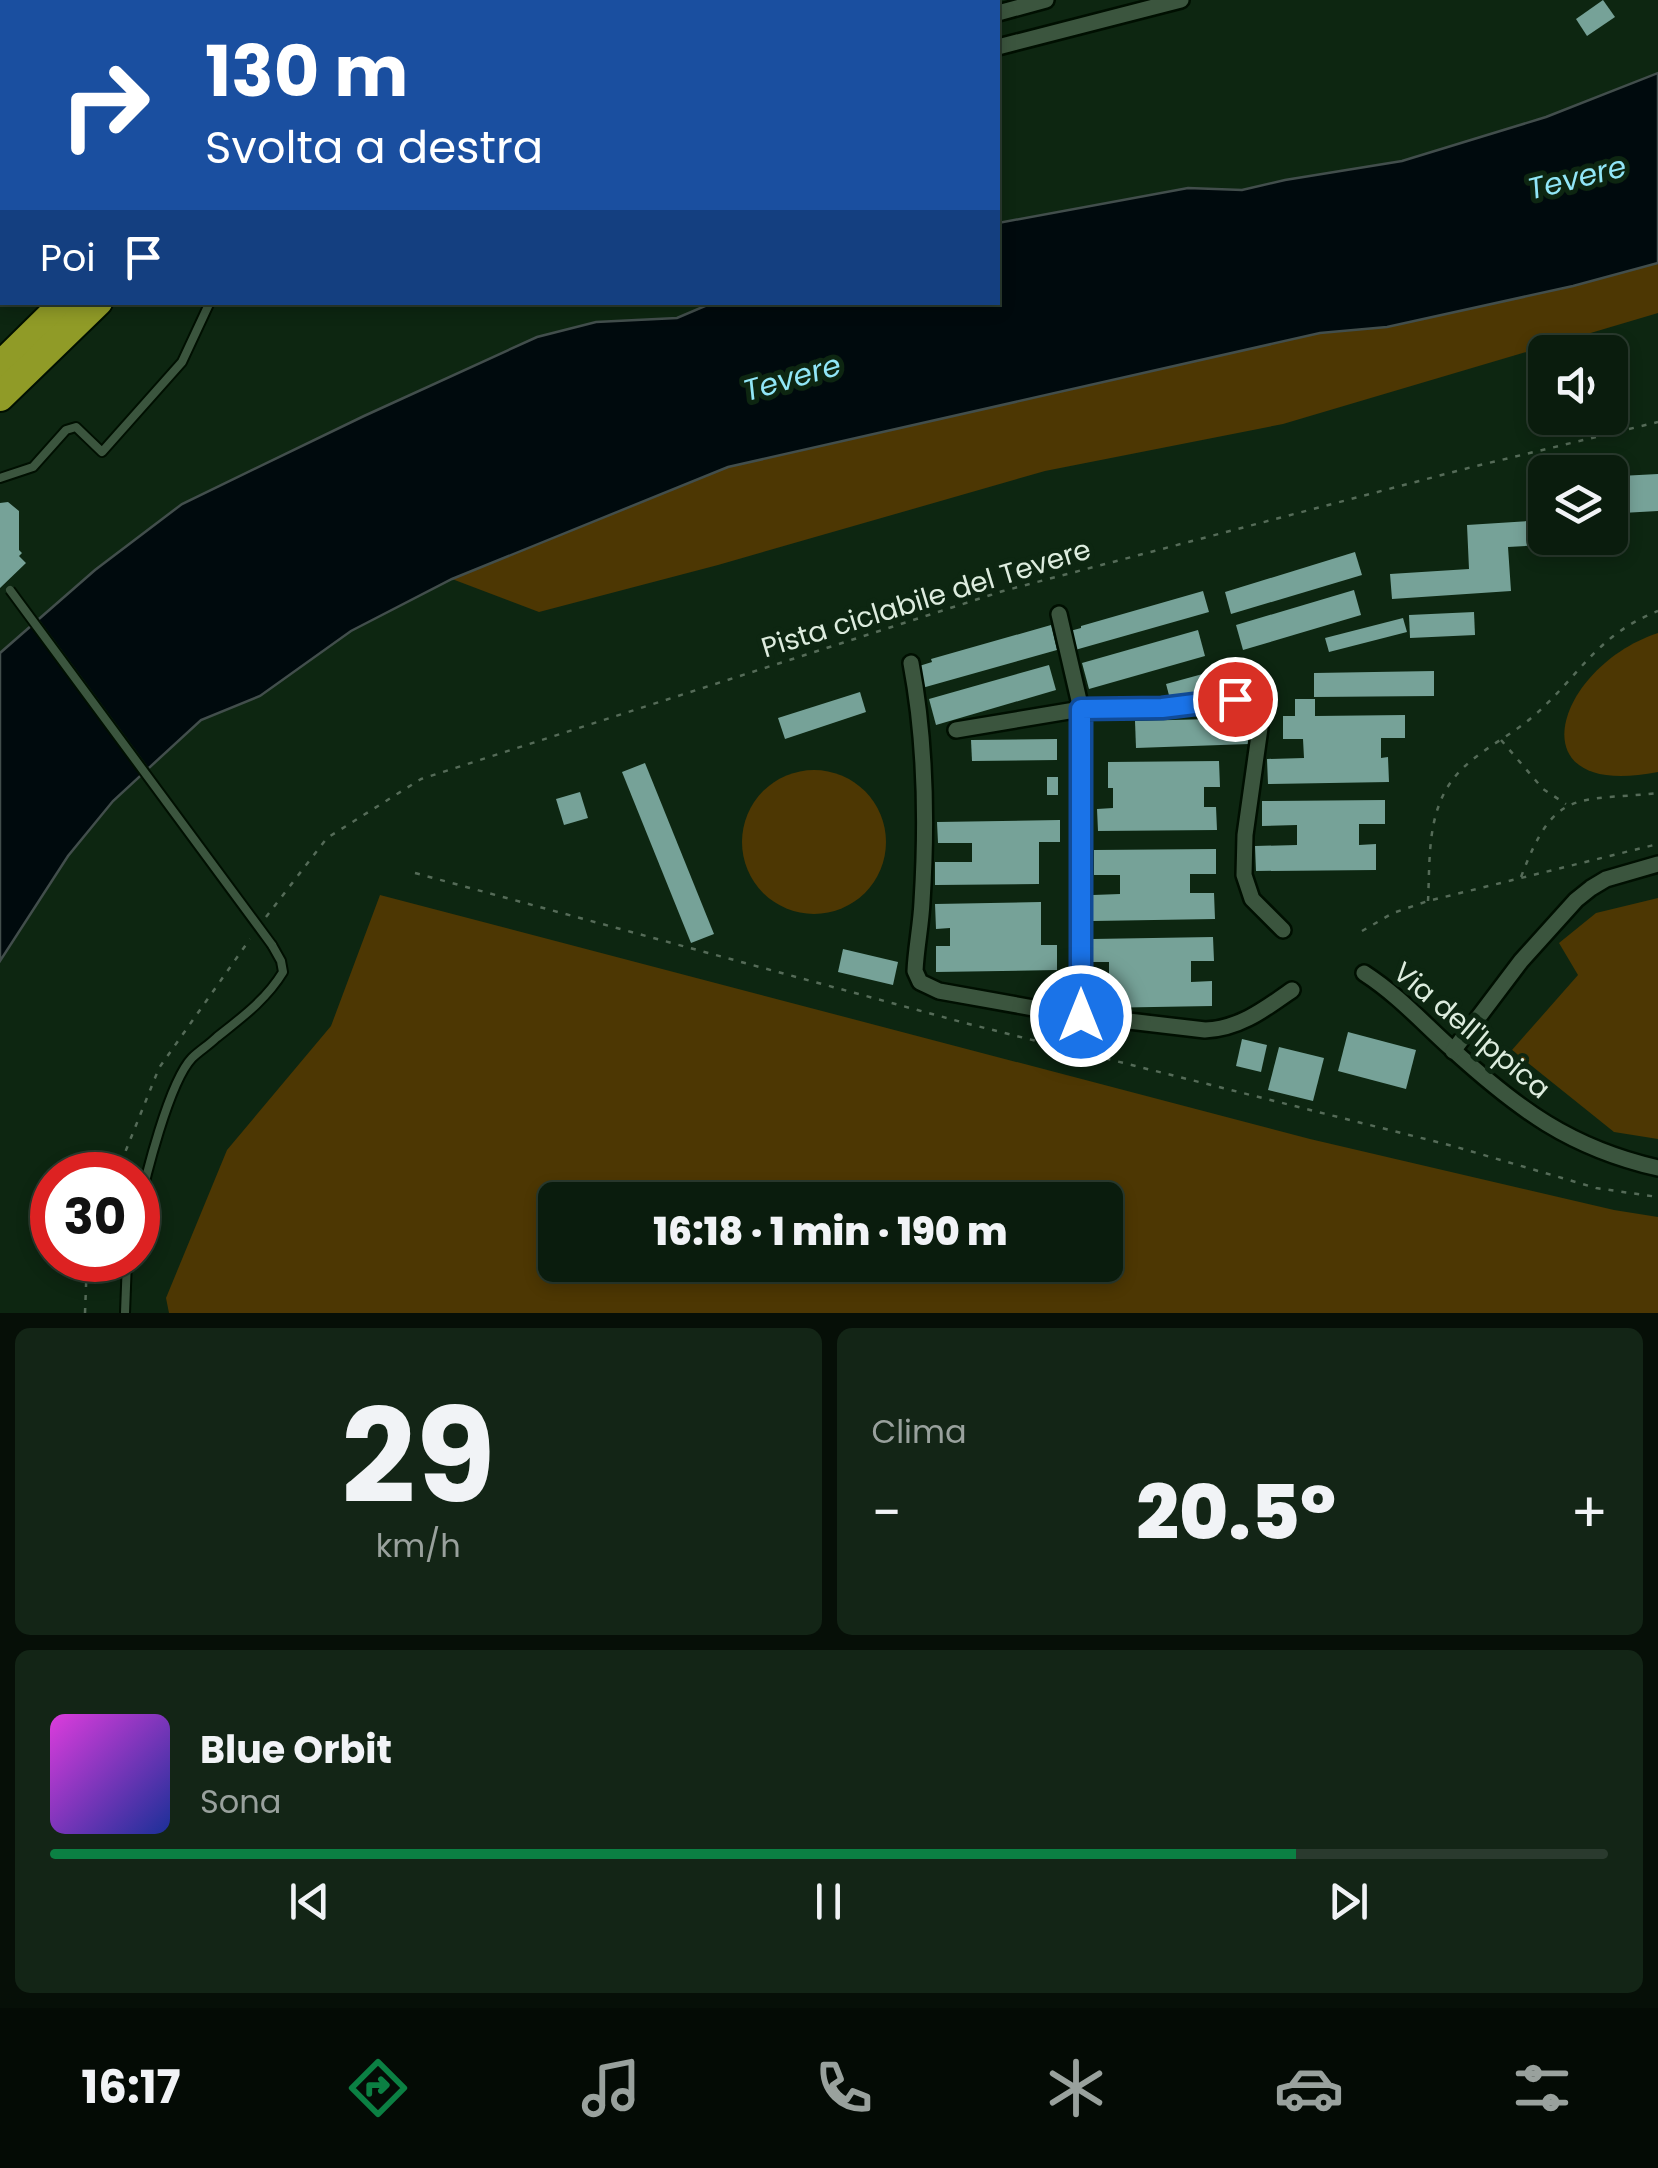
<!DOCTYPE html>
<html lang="it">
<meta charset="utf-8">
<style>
:root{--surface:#0a1c0d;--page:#132516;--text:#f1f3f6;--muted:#99a19d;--line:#2a3a2e;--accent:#0b8043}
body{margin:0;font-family:Poppins,sans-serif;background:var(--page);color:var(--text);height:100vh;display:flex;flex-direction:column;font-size:38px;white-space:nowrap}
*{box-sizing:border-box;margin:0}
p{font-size:32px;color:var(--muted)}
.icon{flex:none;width:55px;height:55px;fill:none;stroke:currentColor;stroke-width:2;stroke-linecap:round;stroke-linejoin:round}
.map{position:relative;height:1313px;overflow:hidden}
.panel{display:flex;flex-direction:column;gap:15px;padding:15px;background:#060f07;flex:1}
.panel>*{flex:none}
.hud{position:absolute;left:0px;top:0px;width:1000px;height:305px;box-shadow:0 5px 15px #0003,0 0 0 2px var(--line);background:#1a4fa0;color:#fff;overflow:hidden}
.fabs{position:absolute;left:1528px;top:335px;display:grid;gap:20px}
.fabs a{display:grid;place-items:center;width:100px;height:100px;border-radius:15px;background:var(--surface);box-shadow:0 5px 15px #0003,0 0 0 2px var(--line);font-size:50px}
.speed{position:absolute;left:30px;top:1152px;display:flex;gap:20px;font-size:50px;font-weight:700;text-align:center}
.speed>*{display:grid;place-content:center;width:130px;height:130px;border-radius:50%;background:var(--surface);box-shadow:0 5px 15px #0003,0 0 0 2px var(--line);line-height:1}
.speed .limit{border:15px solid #d22;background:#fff;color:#111}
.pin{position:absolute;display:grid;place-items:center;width:85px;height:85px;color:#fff;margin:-42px;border:5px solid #fff;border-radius:50%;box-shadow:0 2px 10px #0007}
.me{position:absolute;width:110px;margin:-55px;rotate:0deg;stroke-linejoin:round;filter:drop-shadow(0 0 8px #0008)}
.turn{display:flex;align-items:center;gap:35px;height:210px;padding:0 40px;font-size:45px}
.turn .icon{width:130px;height:130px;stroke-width:2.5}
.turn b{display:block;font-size:70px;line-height:85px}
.then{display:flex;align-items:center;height:95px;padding:0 40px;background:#0003;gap:20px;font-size:38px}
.big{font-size:75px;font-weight:800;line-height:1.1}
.panel .tile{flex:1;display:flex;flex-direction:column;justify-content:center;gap:15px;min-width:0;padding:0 35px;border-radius:15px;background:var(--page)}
.panel .dial{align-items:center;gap:0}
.dial b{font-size:130px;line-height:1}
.song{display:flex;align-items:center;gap:30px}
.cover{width:120px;height:120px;border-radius:15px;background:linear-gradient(135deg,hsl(300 70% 55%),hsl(230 70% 35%))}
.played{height:10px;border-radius:5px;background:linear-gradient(90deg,var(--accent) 80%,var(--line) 80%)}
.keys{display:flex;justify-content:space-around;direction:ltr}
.heat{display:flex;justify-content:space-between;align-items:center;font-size:55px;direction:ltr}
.panel .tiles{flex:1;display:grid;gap:15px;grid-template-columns:1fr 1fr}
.tile:last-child{grid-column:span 2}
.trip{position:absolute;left:538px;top:1182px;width:585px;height:100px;border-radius:15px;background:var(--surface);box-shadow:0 5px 15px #0003,0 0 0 2px var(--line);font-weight:800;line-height:100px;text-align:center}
.menu{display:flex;height:160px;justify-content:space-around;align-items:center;background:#040b05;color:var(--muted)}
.menu .icon{width:70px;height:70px}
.menu .active{color:var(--accent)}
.menu b{font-size:45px;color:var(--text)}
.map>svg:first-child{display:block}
.green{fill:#4d3703;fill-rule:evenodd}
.water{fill:#000a0d;stroke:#424e4c;stroke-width:2.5}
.pier{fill:#0d2611}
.building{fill:#76a298}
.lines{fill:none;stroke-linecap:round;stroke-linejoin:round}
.service-casing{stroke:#000f01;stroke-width:12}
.minor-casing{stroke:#000f01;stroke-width:20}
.motorway-casing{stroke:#000f01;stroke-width:32}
.path{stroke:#556b58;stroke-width:2.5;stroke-dasharray:5 8;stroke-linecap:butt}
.service{stroke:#3b553e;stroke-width:8}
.minor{stroke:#3b553e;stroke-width:15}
.motorway{stroke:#909b27;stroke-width:28}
.service-bridge-casing{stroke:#000f01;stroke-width:12;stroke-linecap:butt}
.service-bridge{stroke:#3b553e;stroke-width:8}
.route-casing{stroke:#114b97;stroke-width:25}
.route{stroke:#1a73e8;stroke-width:18}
.labels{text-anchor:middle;stroke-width:10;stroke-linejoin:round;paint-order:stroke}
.street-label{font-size:28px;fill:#ddecde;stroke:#0d2611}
.water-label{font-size:30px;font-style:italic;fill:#91e6f7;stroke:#0d2611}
</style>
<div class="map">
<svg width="1658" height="1313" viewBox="0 0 1658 1313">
<rect width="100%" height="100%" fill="#0d2611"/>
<!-- green -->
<g class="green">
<path d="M1658,263V313L1283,424L1045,471L718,565L539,612L452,579L728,467L1320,333L1387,327L1573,286Z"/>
<path d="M1658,633V772C1513,801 1555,667 1658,633Z"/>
<circle cx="814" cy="842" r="72"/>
<path d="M380,895L1310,1139L1614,1210L1658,1217V1313H169L166,1298L227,1150L331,1026ZM1105,1200V1265H555V1200Z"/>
<path d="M1658,898V1139L1614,1132L1512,1050L1578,975L1559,943L1596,913Z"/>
</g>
<!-- water -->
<path class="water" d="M1658,73V263L1573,286L1387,327L1320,333L728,467L452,579L351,631L260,696L201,720L113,801L68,856L0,961V653L95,570L182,504L364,416L537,337L596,322L677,318L712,303L998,302V223L1188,188L1242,190L1285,180L1402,161L1546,117Z"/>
<!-- pier -->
<path class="pier" d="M36,615L152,772L144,780L28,622Z"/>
<!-- building -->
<g class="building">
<path d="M1603,0L1615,17L1587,36L1576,19Z"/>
<path d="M1658,474V511L1622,513L1620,476Z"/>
<path d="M8,502L19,511V550L22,553L19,556L26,563L0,588V503Z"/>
<path d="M1545,520V538H1590L1591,542L1508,547L1511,591L1392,599L1390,574L1469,569L1467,525Z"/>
<path d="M1355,552L1362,575L1231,614L1225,592Z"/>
<path d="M1354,590L1361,615L1243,650L1236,625Z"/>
<path d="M1203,591L1209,612L1075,650L1070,631L1081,628V626Z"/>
<path d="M1474,612L1475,635L1410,638L1409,615Z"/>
<path d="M1403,618L1407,632L1329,652L1325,638Z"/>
<path d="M1051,625L1057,650L922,688L916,667L932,662L931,659Z"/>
<path d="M1198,630L1205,656L1089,689L1082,663Z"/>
<path d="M1243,663L1247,677L1170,699L1166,684Z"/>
<path d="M1049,665L1056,690L936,725L929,699Z"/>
<path d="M1434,671V696L1314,697V673Z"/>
<path d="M860,692L866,712L785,739L778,718Z"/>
<path d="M1295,699H1315V716L1405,715V738H1381V758L1388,757L1389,782L1268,784L1267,759L1304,758L1303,739H1283V716H1295Z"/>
<path d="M1248,718L1249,744L1136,748L1135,721Z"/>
<path d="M1057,739V760L972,761L971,740Z"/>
<path d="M1219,761L1220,787H1204V807H1216L1217,830L1098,831L1097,809L1113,808V788H1108V762Z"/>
<path d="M645,763L714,934L691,943L622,772Z"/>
<rect x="1047" y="777" width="11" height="18"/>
<path d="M580,792L588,818L564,825L556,799Z"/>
<path d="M1385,800V824H1359V845L1376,844V870L1256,871L1255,846L1297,845V825L1262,826V801Z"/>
<path d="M1060,820V842H1039V884L935,885V862H972V843H938L937,822Z"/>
<path d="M1216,849V874H1190V893H1214L1215,919L1093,921V895L1120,894V875H1094V850Z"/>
<path d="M1041,902V945H1057V970L936,972V946H950V928L936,929L935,904Z"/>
<path d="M1213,937L1214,961H1191V982L1212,981V1006L1096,1008V983H1109V962H1092V939Z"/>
<path d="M843,949L898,962L893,985L838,972Z"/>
<path d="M1348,1032L1416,1050L1406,1089L1338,1071Z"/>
<path d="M1242,1039L1267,1045L1261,1072L1236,1066Z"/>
<path d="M1279,1047L1324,1058L1313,1101L1268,1090Z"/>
</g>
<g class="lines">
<defs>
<g id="service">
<path d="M0,478L33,467L66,430L76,427L102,452L182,362L210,302"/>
<path d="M138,1213C145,1178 169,1082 192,1058C199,1051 209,1045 216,1038C241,1018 266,1000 283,972L281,961L272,945"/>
<path d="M125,1313L127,1260"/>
</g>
<g id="minor">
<path d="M794,0L796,2"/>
<path d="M63,2L64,0"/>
<path d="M494,2L497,0"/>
<path d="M998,13L1046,0"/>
<path d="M998,47L1181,0"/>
<path d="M0,106L2,102"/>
<path d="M1059,614L1081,709V1016"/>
<path d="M911,663C926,742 927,822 922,902C921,925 916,948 915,971L920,982L939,991L1061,1013L1205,1030C1239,1029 1265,1009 1292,990"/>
<path d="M956,730L1081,709L1162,708L1228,699L1247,700L1257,710L1260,728L1245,835L1244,875L1252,899L1283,930"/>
<path d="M1364,973C1398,995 1423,1023 1452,1049C1518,1109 1570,1148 1658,1168"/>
<path d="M1453,1051L1521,961L1576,900L1591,888L1606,879L1658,864"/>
</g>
<g id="motorway">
<path d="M376,2L379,0"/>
<path d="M408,2L411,0"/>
<path d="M0,366L65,302"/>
<path d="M0,397L98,302"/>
</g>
</defs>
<!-- service casing -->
<use href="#service" class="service-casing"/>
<!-- minor casing -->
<use href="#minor" class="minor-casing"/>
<!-- motorway casing -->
<use href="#motorway" class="motorway-casing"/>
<!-- path -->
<g class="path">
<path d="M1501,740L1543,789L1566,804"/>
<path d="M415,873L965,1023L1453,1146L1596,1188L1658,1197"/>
<path d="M1521,877C1555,787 1575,802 1658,793"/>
<path d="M1428,901C1430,863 1427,822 1447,788C1466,756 1502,742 1530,719C1578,679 1594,636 1658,611"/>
<path d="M266,917L327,838L421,779L1003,591L1472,467L1658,422"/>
<path d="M1362,931L1393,913L1428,901L1658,844"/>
<path d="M116,1175L159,1068L250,939"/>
<path d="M85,1313L87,1260"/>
</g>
<!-- service -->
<use href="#service" class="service"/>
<!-- minor -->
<use href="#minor" class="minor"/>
<!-- motorway -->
<use href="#motorway" class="motorway"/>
<defs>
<path id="service-bridge" d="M10,590L272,945"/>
</defs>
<!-- service-bridge casing -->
<use href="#service-bridge" class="service-bridge-casing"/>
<!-- service-bridge -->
<use href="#service-bridge" class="service-bridge"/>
</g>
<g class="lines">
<defs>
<path id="route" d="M1081,1016V709L1162,708L1235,699"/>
</defs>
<!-- route casing -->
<use href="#route" class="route-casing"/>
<!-- route -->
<use href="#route" class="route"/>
</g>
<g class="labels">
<!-- street labels -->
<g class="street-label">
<text transform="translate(926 598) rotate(-17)" y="10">Pista ciclabile del Tevere</text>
<text transform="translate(1472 1030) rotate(40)" y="10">Via dell'Ippica</text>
</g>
<!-- water labels -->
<g class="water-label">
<text transform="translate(1577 178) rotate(-14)" y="10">Tevere</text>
<text transform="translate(792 378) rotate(-16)" y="10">Tevere</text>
</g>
</g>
</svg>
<div class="fabs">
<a><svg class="icon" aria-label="sound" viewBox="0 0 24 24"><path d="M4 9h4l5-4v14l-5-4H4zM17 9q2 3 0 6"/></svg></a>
<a><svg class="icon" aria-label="layers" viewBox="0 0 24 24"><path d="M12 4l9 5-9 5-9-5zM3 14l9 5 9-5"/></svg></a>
</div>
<div class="speed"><div class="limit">30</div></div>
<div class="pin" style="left:1235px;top:699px;background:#d93025"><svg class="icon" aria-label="arrive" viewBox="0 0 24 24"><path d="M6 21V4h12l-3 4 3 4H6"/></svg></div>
<svg class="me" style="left:1081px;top:1016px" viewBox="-20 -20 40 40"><circle r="17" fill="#1a73e8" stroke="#fff" stroke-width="3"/><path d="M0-11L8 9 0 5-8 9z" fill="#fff"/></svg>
<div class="trip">16:18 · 1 min · 190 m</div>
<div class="hud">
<div class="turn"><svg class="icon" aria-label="right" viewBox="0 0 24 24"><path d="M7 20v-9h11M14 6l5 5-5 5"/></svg><div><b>130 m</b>Svolta a destra</div></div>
<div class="then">Poi<svg class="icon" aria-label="arrive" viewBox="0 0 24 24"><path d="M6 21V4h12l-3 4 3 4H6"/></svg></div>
</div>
</div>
<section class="panel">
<div class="tiles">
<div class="tile dial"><b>29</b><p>km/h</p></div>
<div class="tile"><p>Clima</p>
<div class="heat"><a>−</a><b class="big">20.5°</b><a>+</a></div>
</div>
<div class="tile">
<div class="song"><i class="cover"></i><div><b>Blue Orbit</b><p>Sona</p></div></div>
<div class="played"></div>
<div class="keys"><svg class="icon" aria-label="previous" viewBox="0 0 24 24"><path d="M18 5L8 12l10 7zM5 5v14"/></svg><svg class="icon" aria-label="pause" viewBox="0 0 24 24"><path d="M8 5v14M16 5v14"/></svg><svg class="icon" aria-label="next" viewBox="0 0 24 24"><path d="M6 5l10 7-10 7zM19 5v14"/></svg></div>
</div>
</div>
</section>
<nav class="menu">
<b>16:17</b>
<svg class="icon active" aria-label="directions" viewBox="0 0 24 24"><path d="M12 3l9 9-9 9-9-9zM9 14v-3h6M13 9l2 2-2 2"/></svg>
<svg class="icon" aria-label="music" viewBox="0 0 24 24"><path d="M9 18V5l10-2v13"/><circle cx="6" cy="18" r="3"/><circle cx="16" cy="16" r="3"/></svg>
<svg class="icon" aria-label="phone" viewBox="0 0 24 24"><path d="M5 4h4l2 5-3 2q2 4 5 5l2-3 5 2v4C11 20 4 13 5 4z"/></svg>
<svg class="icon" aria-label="climate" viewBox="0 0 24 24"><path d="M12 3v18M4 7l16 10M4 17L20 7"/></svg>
<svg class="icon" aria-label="car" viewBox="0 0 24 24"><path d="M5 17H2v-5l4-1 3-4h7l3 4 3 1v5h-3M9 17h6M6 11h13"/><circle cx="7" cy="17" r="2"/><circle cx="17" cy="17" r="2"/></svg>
<svg class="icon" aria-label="filters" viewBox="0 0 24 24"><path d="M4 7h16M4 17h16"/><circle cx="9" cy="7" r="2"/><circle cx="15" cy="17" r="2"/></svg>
</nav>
